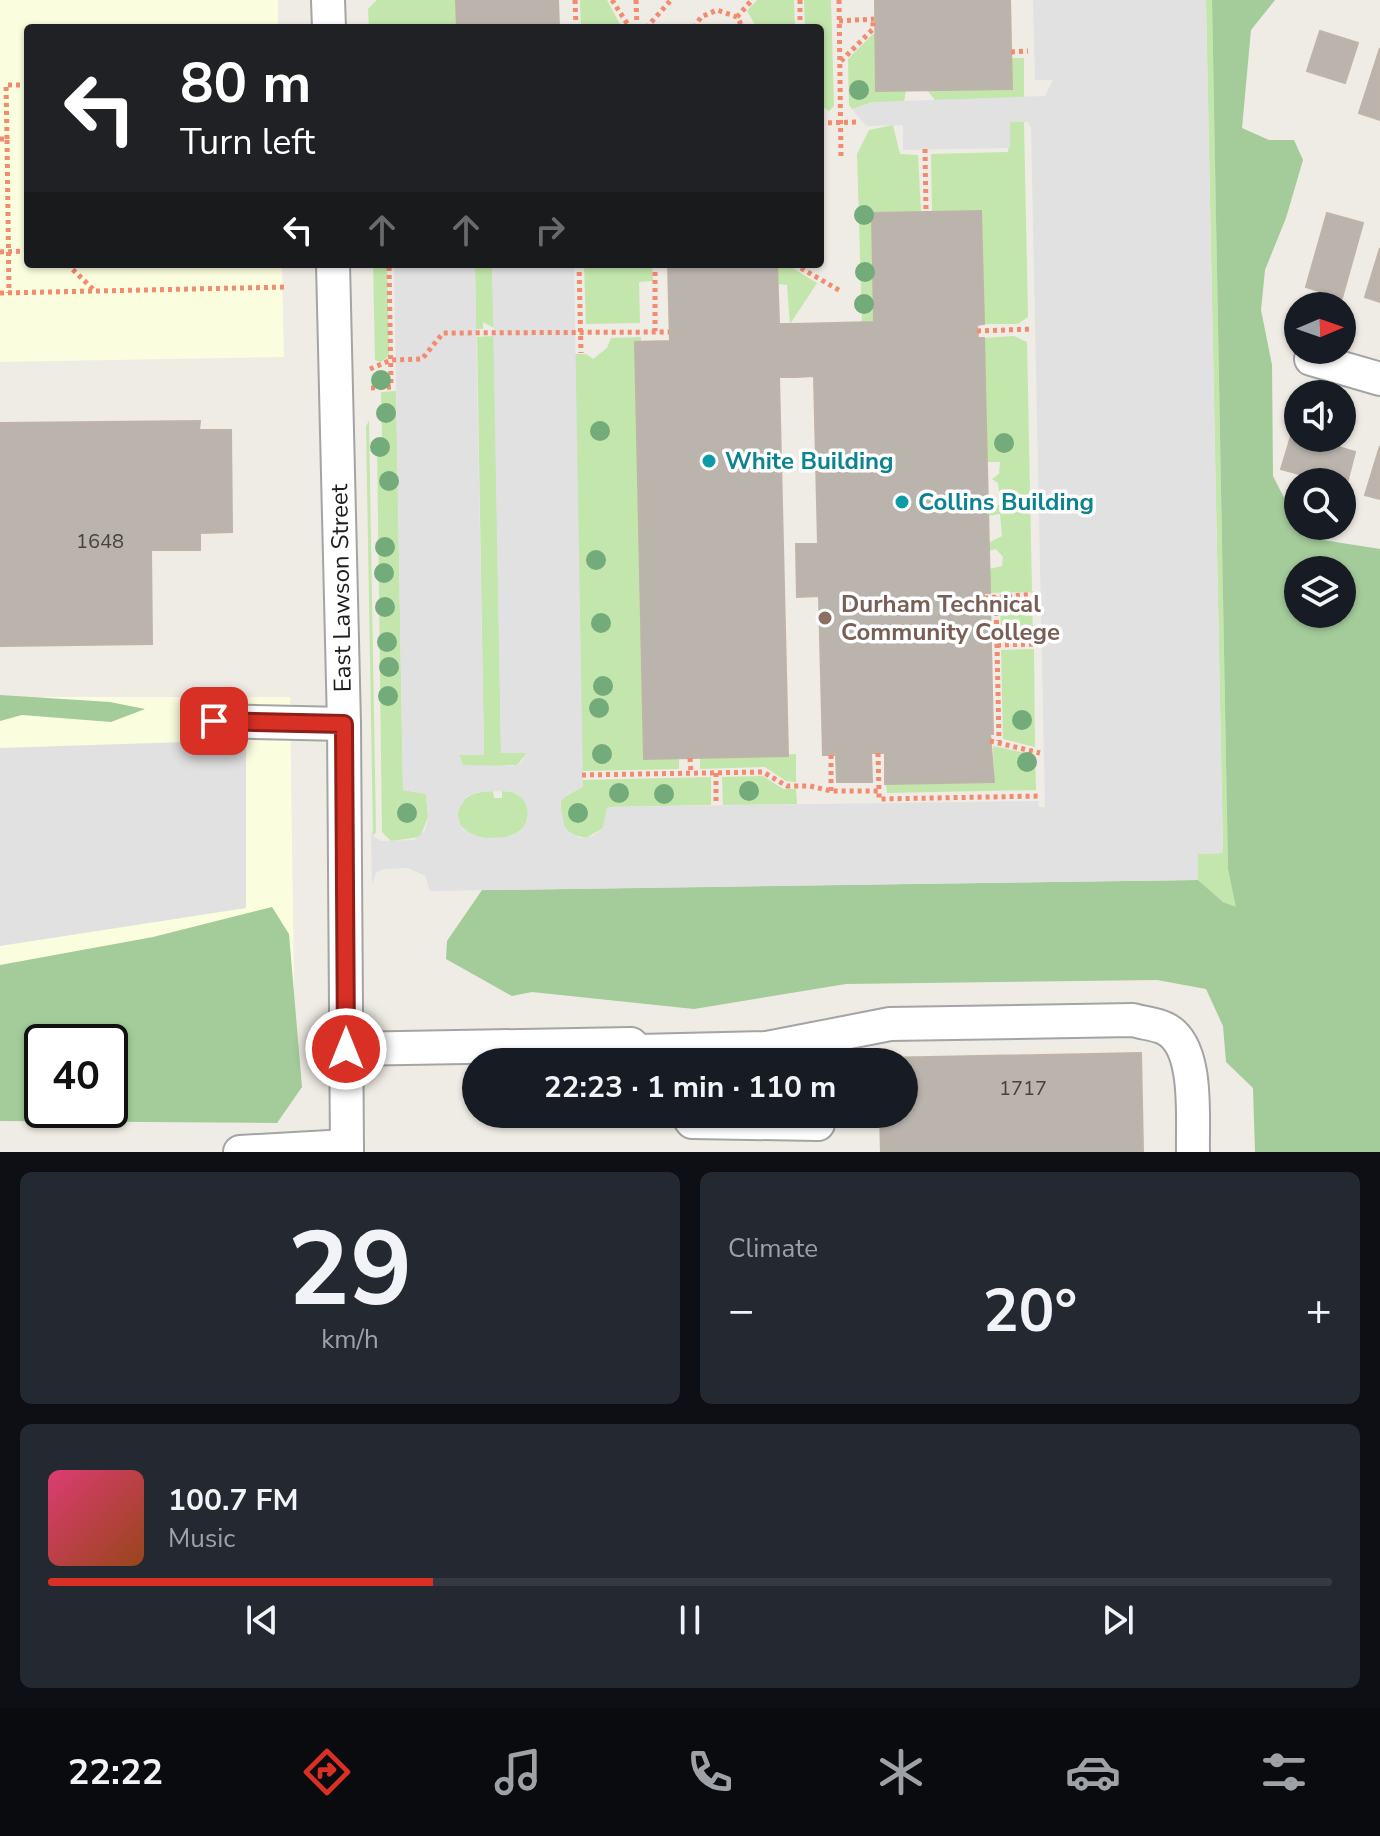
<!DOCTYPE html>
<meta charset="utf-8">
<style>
:root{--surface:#171b24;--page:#242831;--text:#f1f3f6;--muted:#9ea1a6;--line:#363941;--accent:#d93025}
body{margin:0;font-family:"Nunito Sans",sans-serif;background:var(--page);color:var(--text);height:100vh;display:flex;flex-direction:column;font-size:30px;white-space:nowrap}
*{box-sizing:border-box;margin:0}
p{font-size:26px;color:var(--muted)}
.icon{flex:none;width:44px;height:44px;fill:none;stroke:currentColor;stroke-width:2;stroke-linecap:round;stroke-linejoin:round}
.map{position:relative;height:1152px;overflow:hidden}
.drawer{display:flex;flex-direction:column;gap:20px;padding:20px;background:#0d0f14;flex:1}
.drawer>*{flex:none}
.hud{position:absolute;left:24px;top:24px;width:800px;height:244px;border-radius:8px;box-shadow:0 2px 6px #0004;background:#202124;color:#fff;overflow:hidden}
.needle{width:52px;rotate:88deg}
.fabs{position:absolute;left:1284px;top:292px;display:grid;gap:16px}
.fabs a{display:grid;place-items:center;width:72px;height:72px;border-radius:50%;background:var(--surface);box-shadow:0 2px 6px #0004;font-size:40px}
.speed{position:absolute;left:24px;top:1024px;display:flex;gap:16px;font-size:40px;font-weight:700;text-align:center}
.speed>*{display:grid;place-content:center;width:104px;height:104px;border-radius:50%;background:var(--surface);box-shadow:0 2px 6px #0004;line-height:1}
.speed .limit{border:4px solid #111;border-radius:12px;background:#fff;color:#111}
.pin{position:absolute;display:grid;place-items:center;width:68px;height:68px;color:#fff;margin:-34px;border-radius:16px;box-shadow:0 4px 12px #0006}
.me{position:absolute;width:88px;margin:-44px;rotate:0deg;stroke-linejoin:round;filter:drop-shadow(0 0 6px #0008)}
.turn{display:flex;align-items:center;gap:28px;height:168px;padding:0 24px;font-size:36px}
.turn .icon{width:104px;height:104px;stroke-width:2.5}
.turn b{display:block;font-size:56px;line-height:68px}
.lanes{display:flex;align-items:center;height:76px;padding:0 24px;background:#0003;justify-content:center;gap:40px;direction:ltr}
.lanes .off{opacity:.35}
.big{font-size:60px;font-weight:700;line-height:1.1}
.drawer .card{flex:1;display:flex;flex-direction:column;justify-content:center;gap:12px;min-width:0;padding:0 28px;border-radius:12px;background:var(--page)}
.drawer .dial{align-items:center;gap:0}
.dial b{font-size:104px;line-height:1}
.song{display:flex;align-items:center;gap:24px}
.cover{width:96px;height:96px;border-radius:12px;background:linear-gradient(135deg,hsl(340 70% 55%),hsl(20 70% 35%))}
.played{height:8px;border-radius:4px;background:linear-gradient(90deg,var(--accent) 30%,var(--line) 30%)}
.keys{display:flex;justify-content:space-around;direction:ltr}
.heat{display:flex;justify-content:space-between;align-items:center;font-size:44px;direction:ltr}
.drawer .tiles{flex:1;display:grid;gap:20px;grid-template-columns:1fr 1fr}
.card:last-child{grid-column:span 2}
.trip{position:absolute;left:462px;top:1048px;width:456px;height:80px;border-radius:40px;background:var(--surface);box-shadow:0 2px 6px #0004;font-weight:700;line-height:80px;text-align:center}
.menu{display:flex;height:128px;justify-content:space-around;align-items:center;background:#090b0e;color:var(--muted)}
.menu .icon{width:56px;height:56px}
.menu .selected{color:var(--accent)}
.menu b{font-size:36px;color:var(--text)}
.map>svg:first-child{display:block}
.education{fill:#fafdde}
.grass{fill:#c3e6ac}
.forest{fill:#a4cb9a;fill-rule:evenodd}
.parking{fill:#e1e1e1;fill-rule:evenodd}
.building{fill:#bab4ad;stroke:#bfb4a7;stroke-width:2}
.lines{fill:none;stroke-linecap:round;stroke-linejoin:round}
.minor-casing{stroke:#a4a4a4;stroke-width:36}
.path{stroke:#f28b70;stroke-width:5;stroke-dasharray:4 4;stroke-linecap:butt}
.minor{stroke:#fff;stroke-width:32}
.tree{fill:#74ab7a}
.route-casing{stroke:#8d1f18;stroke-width:20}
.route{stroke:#d93025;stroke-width:14}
.culture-dot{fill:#0f9aa8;stroke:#fff;stroke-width:3}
.education-dot{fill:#8d6e63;stroke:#fff;stroke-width:3}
.labels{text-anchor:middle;stroke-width:7;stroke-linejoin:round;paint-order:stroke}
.number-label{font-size:20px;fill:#444341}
.culture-label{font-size:24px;font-weight:bold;fill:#0d838f;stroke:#fff;text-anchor:start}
.street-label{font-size:24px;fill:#1d1d1d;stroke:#fff}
.education-label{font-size:24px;font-weight:bold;fill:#785e54;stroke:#fff;text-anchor:start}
</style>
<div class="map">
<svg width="1380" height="1152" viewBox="0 0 1380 1152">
<rect width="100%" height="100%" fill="#eeece4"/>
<!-- education -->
<g class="education">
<path d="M0,0H278V28H28V264H282L284,357L0,362Z"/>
<path d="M49,697H290L294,988L0,993V701Z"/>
</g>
<!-- grass -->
<g class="grass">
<path d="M377,0H456L457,28H369L368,9Z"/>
<path d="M580,0H607L622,28H581Z"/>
<path d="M757,0H794L795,28H757L747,11Z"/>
<path d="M804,0H831L834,106L829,111L820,105V28H805Z"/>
<path d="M1206,0H1212L1228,869L1237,908L1223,902L1198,880V854L1223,853Z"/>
<path d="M875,32L876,91H906L904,102H873L852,109L849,105L848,59Z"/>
<path d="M1011,58H1024V98L935,100L927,90Z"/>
<path d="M1010,121L1024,122L1028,317L1018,324H984L981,212H932L931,154L1008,152Z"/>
<path d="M893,125L900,154L918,155L921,212L872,214L874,322H862L857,154L869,130Z"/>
<path d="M373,264H387L389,356L381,362L375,360Z"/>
<path d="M475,264H492L494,328L483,322V329H476Z"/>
<path d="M584,264H652L653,281L639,282L640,323L586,324Z"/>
<path d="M777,264H786L817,283L790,324L787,285L778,284Z"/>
<path d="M494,336L501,752L527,753L517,765L468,767L463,765L459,755L484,754L477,337Z"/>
<path d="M1014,336L1027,342L1032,592L990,593L989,569L1002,566L1003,557L996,549L989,551L988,543L1002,536L1000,514L988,516V510L1001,504L998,483L992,479L999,474L1000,462H987L984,338Z"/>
<path d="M641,337V342L635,343L644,758H679V769L582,771L575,354H586L593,359L607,348L611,338Z"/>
<path d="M396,391L403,790L426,794L428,817L420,837L391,841L382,832L377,440L382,439L381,392Z"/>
<path d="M369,421L376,832L373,836L366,426Z"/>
<path d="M1032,599L1033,639L1001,640L1000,600Z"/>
<path d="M1034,649L1035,747L1003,739L1001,650Z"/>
<path d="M993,746L1035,755L1036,790L887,793L886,784L994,782Z"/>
<path d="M796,754V782L786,781L765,767L700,769V758Z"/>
<path d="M763,776L783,789H796L797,804L723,805L722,777Z"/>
<path d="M711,777V805L608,807L603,828L586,838L570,834L561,822V799L582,787V780Z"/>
<path d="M493,791L494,798H502V791L513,792L524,799L529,812L525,826C509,845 467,843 457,819C459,796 472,792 493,791Z"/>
</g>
<!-- forest -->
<g class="forest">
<path d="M1212,0H1275L1251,30L1242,128L1269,140H1294L1303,160L1286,218L1265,270L1261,310L1272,365L1273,476L1304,537L1380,549V1152H1255L1253,1088L1226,1062L1223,1026L1206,989L1157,980L846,984L694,1009L532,992L512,996L446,959L447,941L482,890L1198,880L1223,902L1236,907L1228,869ZM1298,570H1342V614H1298Z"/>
<path d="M0,695L110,702L145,709L111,722L22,715L0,721Z"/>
<path d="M272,907L289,934L302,1087L277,1123L0,1121V965L153,937ZM42,1042H110V1110H42Z"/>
</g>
<!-- parking -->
<g class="parking">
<path d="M1033,0H1206L1223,853L1198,854V880L430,891L425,876L408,868L384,869L376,873L372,885L371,829L373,836L381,841L414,840L425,831L428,817L426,794L403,790L394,264H475L484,755H459L463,765L512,766L521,763L527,753H501L492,264H574L583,787L566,795L560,803L565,829L580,838L593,836L603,828L607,807L1038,801L1039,807H1045L1031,127L1027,122H1010V148L903,150V125L866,126L852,109L874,102L1045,96L1053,80H1035ZM508,791L518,794L527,805L528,819L521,831L509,837L482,838L462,829L457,813L467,796L478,792Z"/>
<path d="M246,740V908L0,946V748Z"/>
</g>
<!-- building -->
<g class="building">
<path d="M456,0H558L559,28H457Z"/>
<path d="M875,0H1010L1012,89L876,91Z"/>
<path d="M1320,31L1358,43L1345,83L1307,71Z"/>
<path d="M1380,48V120L1359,113Z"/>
<path d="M981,211L984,324L977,325L978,338H984L990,593H984V604L990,603L993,734H990L994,782L885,784V753H871L872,782H837L836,755H823L819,596L797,597L796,544H818L814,376L797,377L795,324L874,322L872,213Z"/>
<path d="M1327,213L1363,223L1342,298L1306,287Z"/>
<path d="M1380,248V302L1365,297Z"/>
<path d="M668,264H777L779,324H795L797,377H779L788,756L644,759L635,342L670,341Z"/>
<path d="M200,421L199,430H231L232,532L200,533V550H151L152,644L0,646V423Z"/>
<path d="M1292,433L1355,452L1346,487L1342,482H1328L1281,469Z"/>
<path d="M1380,446V499L1365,495Z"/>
<path d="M1141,1053L1143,1152H881L880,1114H904V1062H879V1058Z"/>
</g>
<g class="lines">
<defs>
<g id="minor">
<path d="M328,0L329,28"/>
<path d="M333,264L344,724L347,1152"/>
<path d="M1311,359L1380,379"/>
<path d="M214,721L344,724"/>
<path d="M346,1049L631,1044L651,1062"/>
<path d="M639,1051L767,1048L890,1024L1133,1020C1143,1023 1155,1024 1164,1028C1200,1044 1192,1119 1193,1152"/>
<path d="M686,1114L692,1122L818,1124"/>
<path d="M240,1152L347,1146"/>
</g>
</defs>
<!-- minor casing -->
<use href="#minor" class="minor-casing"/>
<!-- path -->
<g class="path">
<path d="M575,0L576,28"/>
<path d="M612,0L630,28"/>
<path d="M636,0L637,28"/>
<path d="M800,0V28"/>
<path d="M839,0L841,158"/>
<path d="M737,17L752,0"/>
<path d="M839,21L874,19"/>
<path d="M646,28L671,0"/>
<path d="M694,28L701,17L717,10L737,17L743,28"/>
<path d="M1011,52L1028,51"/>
<path d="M841,61L873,29V20"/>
<path d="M820,123L859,122"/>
<path d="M0,139H7L9,293"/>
<path d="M7,139L6,85H28"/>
<path d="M925,149L926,212"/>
<path d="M0,252L28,251"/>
<path d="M67,264L95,291"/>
<path d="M579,264L581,353"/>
<path d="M655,264V331"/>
<path d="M794,264L842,292"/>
<path d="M0,293L286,287"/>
<path d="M977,331L1033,329"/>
<path d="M370,369L391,360L422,359L443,333L669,332"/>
<path d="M371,388L391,387L389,264"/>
<path d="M996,596L999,741"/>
<path d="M984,598L1037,594"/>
<path d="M997,645L1038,644"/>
<path d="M990,741L1040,753"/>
<path d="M878,753L879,791"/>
<path d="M690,758L691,773"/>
<path d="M716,773V805"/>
<path d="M582,775L763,772L787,786H810L831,791H879V799L1041,796"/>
<path d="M831,791V755"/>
</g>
<!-- minor -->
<use href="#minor" class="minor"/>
</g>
<!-- trees -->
<g class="tree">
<circle cx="859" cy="90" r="10"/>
<circle cx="864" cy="215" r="10"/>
<circle cx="865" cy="272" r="10"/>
<circle cx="864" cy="304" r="10"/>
<circle cx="381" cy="380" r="10"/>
<circle cx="386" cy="413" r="10"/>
<circle cx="600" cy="431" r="10"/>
<circle cx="1004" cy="443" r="10"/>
<circle cx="380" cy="447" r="10"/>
<circle cx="389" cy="481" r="10"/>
<circle cx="385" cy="547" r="10"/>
<circle cx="596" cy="560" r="10"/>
<circle cx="384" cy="573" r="10"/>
<circle cx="385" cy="607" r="10"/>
<circle cx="601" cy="623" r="10"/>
<circle cx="387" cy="642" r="10"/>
<circle cx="389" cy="667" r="10"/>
<circle cx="603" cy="686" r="10"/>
<circle cx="388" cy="696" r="10"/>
<circle cx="599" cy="708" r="10"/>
<circle cx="1022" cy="720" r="10"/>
<circle cx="602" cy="754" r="10"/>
<circle cx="1027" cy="762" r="10"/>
<circle cx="749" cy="791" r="10"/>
<circle cx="619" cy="793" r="10"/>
<circle cx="664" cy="794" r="10"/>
<circle cx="407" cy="813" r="10"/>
<circle cx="578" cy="813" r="10"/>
</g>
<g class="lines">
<defs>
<path id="route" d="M214,721L344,724L346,1049"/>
</defs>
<!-- route casing -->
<use href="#route" class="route-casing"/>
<!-- route -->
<use href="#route" class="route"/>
</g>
<!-- markers -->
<g class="culture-dot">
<circle cx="709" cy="461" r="8"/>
<circle cx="902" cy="502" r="8"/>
</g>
<circle class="education-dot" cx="825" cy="618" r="8"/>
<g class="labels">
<!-- number labels -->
<g class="number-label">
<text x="100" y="548">1648</text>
<text x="1023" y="1095">1717</text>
</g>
<!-- culture labels -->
<g class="culture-label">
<text x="725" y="469">White Building</text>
<text x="918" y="510">Collins Building</text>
</g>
<!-- street labels -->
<g class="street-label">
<text transform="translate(341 588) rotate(-91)" y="8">East Lawson Street</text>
</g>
<!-- education labels -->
<g class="education-label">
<text x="841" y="612">Durham Technical<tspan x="841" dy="28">Community College</tspan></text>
</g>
</g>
</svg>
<div class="fabs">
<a><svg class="needle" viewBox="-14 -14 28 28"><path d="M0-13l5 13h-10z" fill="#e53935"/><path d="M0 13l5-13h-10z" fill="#9ea1a6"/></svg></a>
<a><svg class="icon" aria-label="sound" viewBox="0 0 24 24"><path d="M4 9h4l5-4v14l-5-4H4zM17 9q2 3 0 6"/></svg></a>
<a><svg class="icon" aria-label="search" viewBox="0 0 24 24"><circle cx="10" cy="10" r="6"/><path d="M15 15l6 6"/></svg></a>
<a><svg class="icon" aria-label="layers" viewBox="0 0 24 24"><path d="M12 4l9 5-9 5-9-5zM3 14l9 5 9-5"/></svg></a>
</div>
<div class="speed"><div class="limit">40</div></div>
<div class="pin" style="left:214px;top:721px;background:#d93025"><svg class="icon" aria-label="arrive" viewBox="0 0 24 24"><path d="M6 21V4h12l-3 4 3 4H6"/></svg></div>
<svg class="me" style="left:346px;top:1049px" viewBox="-20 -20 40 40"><circle r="17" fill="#d93025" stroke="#fff" stroke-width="3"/><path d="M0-11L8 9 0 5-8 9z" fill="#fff"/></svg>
<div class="trip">22:23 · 1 min · 110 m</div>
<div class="hud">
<div class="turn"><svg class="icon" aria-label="left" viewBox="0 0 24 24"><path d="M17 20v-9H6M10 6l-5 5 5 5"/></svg><div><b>80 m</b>Turn left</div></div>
<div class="lanes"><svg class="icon" aria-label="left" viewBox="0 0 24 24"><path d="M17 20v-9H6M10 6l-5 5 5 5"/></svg><svg class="icon off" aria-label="ahead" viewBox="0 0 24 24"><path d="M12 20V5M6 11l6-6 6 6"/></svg><svg class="icon off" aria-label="ahead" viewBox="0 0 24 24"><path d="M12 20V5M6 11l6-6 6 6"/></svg><svg class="icon off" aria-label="right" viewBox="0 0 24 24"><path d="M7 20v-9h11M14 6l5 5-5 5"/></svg></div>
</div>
</div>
<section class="drawer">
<div class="tiles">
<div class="card dial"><b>29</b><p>km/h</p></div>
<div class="card"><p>Climate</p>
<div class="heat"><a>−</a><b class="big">20°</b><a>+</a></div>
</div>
<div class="card">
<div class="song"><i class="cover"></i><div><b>100.7 FM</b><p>Music</p></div></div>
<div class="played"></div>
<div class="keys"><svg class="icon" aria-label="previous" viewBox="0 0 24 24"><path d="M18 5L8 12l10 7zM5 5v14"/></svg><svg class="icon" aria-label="pause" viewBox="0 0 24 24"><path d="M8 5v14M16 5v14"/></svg><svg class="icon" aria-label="next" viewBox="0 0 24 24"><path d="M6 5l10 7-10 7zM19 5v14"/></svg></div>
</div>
</div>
</section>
<nav class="menu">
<b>22:22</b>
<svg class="icon selected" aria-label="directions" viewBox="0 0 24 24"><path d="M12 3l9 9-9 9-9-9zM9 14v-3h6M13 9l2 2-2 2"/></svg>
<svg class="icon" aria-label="music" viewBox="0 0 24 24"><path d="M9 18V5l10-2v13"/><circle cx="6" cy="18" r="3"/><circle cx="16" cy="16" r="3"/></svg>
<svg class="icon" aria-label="phone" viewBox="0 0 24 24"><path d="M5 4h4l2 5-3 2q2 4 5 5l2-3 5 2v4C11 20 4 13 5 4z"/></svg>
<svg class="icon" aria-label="climate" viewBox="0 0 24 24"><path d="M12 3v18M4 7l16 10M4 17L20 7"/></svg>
<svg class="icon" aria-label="car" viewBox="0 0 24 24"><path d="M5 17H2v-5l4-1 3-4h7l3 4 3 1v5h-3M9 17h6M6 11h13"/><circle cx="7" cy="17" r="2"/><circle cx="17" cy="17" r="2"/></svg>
<svg class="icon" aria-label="filters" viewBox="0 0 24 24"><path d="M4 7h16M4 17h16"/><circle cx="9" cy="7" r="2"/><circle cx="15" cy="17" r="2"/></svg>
</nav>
